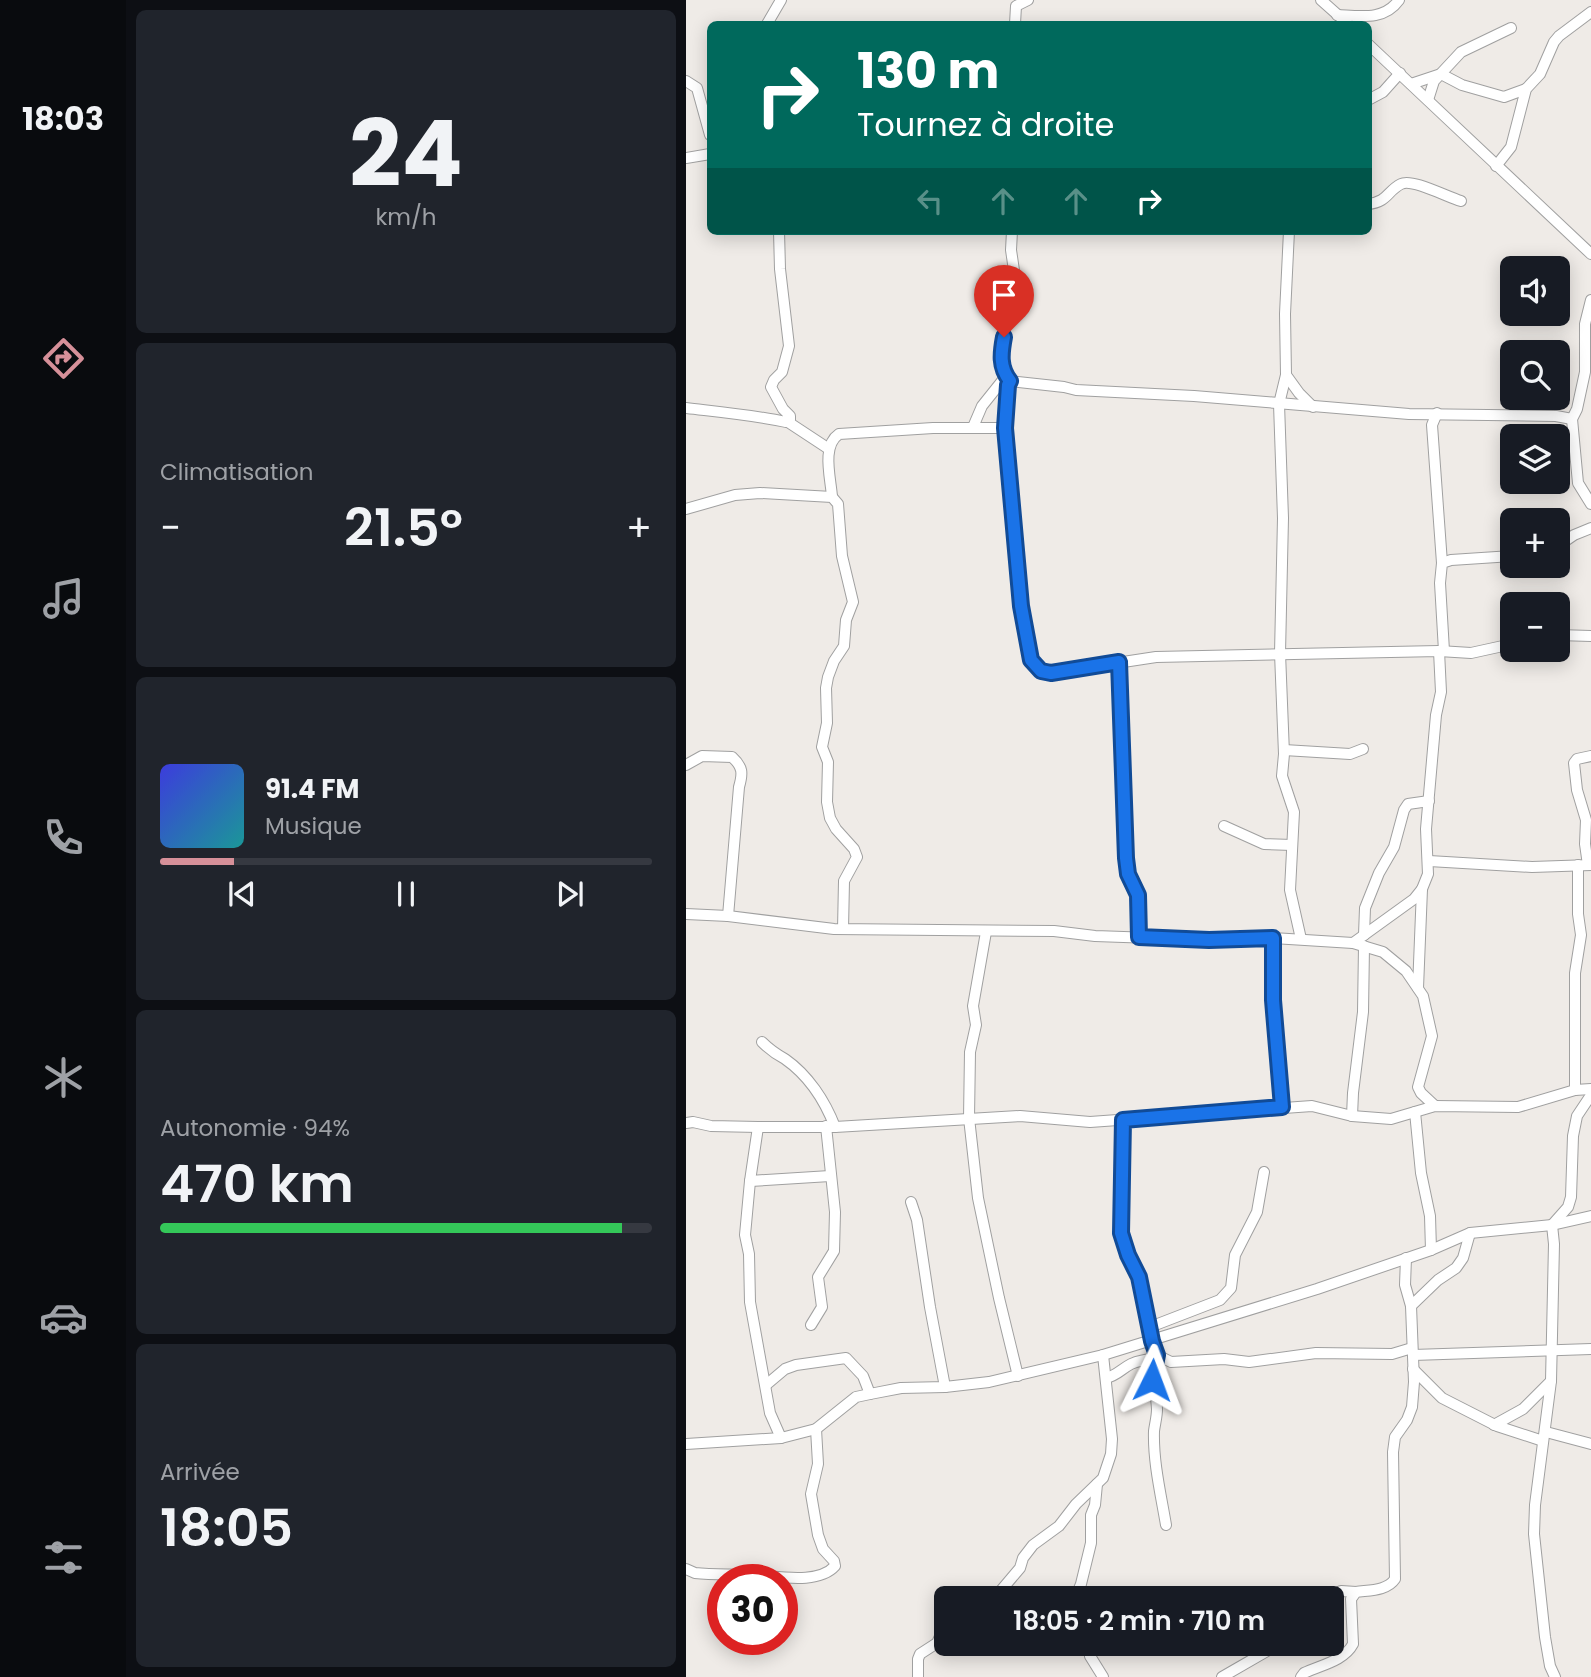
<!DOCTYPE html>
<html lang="fr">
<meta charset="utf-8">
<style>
:root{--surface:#171b24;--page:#20242c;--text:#f1f3f6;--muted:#9ea1a6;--line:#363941;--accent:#d69099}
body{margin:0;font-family:Poppins,sans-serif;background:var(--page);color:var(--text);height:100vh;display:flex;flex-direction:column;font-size:26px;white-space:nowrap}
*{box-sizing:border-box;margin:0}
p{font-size:23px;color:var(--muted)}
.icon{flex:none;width:38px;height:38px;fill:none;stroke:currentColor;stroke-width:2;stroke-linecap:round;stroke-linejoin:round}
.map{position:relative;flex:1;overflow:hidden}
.sheet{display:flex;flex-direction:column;gap:10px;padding:10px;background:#0d0f14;width:560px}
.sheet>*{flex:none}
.top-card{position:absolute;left:21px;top:21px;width:665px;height:214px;border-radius:10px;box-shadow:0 4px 18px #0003;background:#00695c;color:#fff;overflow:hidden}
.controls{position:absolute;left:814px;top:256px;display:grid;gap:14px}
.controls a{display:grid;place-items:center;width:70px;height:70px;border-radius:10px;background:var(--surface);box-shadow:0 4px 18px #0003;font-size:35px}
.speed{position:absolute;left:21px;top:1564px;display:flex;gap:14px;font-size:35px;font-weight:700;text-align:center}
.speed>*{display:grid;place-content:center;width:91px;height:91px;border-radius:50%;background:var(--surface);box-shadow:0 4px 18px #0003;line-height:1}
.speed .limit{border:10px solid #d22;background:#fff;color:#111}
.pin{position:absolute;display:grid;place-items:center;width:60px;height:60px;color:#fff;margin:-72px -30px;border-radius:50% 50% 50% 0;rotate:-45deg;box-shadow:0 0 7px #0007}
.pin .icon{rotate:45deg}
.me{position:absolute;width:77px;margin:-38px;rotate:3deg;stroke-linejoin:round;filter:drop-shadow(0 0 5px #0008)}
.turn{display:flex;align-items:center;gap:24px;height:147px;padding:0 35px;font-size:32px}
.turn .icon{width:91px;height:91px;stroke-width:2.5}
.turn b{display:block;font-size:49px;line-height:60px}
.lanes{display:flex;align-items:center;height:66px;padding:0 35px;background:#0003;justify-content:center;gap:35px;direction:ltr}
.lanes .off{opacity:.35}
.big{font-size:52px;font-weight:600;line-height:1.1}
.sheet .widget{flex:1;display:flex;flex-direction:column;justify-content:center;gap:10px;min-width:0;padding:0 24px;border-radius:10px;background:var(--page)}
.sheet .dial{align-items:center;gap:0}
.dial b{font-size:91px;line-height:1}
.song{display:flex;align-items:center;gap:21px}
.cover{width:84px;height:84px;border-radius:10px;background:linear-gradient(135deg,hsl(240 70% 55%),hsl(180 70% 35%))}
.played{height:7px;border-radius:4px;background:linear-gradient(90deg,var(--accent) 15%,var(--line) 15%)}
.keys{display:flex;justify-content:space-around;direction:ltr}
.heat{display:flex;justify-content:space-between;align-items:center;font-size:38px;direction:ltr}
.charge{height:10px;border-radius:5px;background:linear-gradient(90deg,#34c759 94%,var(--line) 0)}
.trip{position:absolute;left:248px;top:1586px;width:410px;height:70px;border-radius:10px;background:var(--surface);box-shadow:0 4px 18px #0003;font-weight:600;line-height:70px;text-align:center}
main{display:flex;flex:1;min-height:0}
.tabs{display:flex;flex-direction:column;width:126px;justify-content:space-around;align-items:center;background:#090b0e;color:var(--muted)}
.tabs .icon{width:49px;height:49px}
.tabs .selected{color:var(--accent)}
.tabs b{font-size:32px;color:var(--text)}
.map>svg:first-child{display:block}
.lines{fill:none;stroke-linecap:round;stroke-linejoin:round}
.minor-casing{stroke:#a0a0a0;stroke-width:12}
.minor{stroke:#fff;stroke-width:10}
.route-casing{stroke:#114b97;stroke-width:18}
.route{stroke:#1a73e8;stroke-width:12}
</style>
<main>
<nav class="tabs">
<b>18:03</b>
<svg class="icon selected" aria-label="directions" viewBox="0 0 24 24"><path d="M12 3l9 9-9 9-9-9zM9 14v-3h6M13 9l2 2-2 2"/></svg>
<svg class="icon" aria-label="music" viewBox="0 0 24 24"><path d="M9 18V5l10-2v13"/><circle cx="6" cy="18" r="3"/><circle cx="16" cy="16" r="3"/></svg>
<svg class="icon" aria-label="phone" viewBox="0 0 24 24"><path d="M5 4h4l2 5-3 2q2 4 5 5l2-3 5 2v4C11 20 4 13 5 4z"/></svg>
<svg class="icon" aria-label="climate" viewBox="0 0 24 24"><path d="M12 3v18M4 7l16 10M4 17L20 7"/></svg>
<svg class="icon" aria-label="car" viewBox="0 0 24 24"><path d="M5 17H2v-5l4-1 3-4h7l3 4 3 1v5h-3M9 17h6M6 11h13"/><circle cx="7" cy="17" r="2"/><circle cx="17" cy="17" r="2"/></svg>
<svg class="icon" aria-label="filters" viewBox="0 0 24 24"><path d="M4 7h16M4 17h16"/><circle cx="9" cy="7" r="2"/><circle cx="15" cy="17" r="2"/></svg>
</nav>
<section class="sheet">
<div class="widget dial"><b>24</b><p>km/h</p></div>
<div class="widget"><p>Climatisation</p>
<div class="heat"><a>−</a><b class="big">21.5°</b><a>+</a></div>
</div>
<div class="widget">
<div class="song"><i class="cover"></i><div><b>91.4 FM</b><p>Musique</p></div></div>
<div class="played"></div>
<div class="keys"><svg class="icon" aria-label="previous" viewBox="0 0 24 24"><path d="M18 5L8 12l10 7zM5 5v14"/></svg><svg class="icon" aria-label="pause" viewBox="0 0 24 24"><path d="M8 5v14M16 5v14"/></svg><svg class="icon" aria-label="next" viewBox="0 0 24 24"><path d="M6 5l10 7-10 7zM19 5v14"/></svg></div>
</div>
<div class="widget"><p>Autonomie · 94%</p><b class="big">470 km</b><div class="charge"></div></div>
<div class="widget"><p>Arrivée</p><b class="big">18:05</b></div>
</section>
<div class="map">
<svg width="905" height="1677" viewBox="0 0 905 1677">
<rect width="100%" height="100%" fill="#efebe7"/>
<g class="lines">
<defs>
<g id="minor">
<path d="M635,0L662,24"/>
<path d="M651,15C674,16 698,21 713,0"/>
<path d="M81,24L95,0"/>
<path d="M329,24L330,6L342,0"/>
<path d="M682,44L905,254"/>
<path d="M0,81L11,88L24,135"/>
<path d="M725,84L755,74L776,85L818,97L840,89"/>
<path d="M682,100L697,92L714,73"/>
<path d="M742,100L748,81L775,52L825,28"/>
<path d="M0,158L24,154"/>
<path d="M810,166L825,147L840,89L854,74L868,42L873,36L905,12"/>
<path d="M682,204C702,202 701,191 715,184C726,178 761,197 775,201"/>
<path d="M326,231L325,250L331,291L321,319L314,357L320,376L324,381L322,385L319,428L328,539L335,606L345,660C350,668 355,671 365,673L470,657L753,651L785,653L826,644"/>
<path d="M603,231L599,314L600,375L593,404L597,518L594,653L598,754L596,776L608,812L604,890L615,939"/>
<path d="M905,300L899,324V372L891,409L886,419L892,483L905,504"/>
<path d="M600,375L613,393L627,407"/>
<path d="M324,381L378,387L390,390L508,396L723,414L870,416L886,419"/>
<path d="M0,408C34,412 67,415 100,422L104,420V416L97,409L85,387L88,380L96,372L103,346L94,269L93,231"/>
<path d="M751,413L746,425L756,563"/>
<path d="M102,422L143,449"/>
<path d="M287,427L296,406L320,376"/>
<path d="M146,497C145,479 135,446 153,434L247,428H319"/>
<path d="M0,509L49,495L74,493L146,497L152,504L156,556L167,602L160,620L158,646L148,661L142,677L140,688L141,723L136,747L142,762L141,802L144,818L150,829L168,849L171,857L158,881L157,929"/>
<path d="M872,546L888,535L905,528"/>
<path d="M872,635L905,636"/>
<path d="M758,651L754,583L756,563L765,560L826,556"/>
<path d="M433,662L440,858L442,874L451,896L453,937"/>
<path d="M598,750L664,754L677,749"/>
<path d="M0,765L16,756L46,757C57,767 57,773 53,787L42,916"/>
<path d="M538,826L578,844L606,845"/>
<path d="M743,861L846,867L905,865"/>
<path d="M902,865L899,844L900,820L891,790L888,763L891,759L905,756"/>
<path d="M0,914L42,916L148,929L368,931L409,936L523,940L587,938L667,943L697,952L720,971L737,996L746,1036L732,1087L735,1093L749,1106"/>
<path d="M300,932L287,1006L290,1025L284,1052L283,1118L292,1198L313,1298L332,1376"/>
<path d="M678,935L679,908L693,873L708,847L718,810L722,804L743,801"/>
<path d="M587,938V1000L596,1107"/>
<path d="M667,943L728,899L736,889L742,874L740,829L750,715L755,692L753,651"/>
<path d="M732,988L736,889"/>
<path d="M76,1042C83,1049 90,1054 99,1059C122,1075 139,1101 149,1127"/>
<path d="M889,1090V973L895,935L892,914V865"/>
<path d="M729,1112L735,1173L744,1216L745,1250"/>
<path d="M666,1116L667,1093L677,1012L678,946"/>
<path d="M437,1120L435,1233L442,1255L453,1277L466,1341L471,1355L485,1362L538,1359L563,1362L630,1353L706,1354L726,1348"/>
<path d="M0,1123L7,1122L25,1126L72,1127H149L334,1116L404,1122L626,1106L666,1116L705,1119L749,1106L832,1107L889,1090L905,1089"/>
<path d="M72,1127L64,1181L59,1235L63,1254L64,1302L84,1413L95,1438"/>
<path d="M64,1181L144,1176"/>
<path d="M225,1202L231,1220L244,1307L259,1387"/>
<path d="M725,1306L752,1280L770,1268L777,1258L784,1233"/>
<path d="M125,1325L136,1307L132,1277L148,1251L149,1212L140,1126"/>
<path d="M464,1327L534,1300L545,1288L549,1255L571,1212L578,1172"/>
<path d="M471,1355C464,1375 470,1389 471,1409C471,1417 469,1423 468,1431C467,1462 475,1495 480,1525"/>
<path d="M727,1355L905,1349"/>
<path d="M727,1369L756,1398L811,1426L857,1441"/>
<path d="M420,1378C432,1375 435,1369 445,1364C455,1359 461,1362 471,1355"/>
<path d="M80,1385L99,1369L110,1365L160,1358L177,1376L184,1394"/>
<path d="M808,1425L837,1409L865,1381"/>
<path d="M860,1432L905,1444"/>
<path d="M0,1444L95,1438L130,1429L170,1397L184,1394L215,1388L259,1387L303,1382L417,1355L631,1289L745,1250L784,1233L866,1225L905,1216"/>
<path d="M0,1569L9,1573C27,1575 45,1574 64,1575C87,1575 131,1586 149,1566L148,1561L137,1549L132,1535L125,1494L132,1464L130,1429"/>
<path d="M277,1598L304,1597L312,1594L334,1568L337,1558L347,1545L373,1526L390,1504L417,1478L425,1454L426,1439L417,1355"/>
<path d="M389,1598L395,1584L405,1543V1515L409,1505L411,1484"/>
<path d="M639,1598L655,1591L670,1592"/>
<path d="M403,1643L404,1656L417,1677"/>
<path d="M232,1677V1659L234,1654L251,1643L261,1621"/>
<path d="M536,1677L595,1643"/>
<path d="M615,1677L618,1673C635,1665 658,1661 667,1644L665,1599L670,1592C683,1590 701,1591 709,1579L707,1452L709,1437L721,1420L726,1407L728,1382L725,1306L719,1285L720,1258"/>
<path d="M869,1677L864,1666L859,1637L848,1534L849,1505L865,1381L868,1244L866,1225L882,1207L885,1197L887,1136L891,1116L905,1095"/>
</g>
</defs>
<!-- minor casing -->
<use href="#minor" class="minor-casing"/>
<!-- minor -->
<use href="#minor" class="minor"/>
</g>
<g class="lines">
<defs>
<path id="route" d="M318,337C315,353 313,367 324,381L322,385L319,428L335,606L345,660L355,671L365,673L433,662L440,858L442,874L452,895L453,937L523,940L587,938V1000L596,1107L437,1120L435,1233L442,1255L453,1277L466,1341L471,1355L466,1380"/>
</defs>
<!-- route casing -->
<use href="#route" class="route-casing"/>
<!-- route -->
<use href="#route" class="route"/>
</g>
</svg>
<div class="controls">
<a><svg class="icon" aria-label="sound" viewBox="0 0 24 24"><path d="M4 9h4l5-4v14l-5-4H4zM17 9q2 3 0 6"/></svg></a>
<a><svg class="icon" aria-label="search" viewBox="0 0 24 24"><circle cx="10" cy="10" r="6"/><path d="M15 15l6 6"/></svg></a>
<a><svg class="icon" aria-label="layers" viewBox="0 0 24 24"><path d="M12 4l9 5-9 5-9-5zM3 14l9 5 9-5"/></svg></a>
<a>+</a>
<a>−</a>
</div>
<div class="speed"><div class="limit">30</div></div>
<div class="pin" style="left:318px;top:337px;background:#d93025"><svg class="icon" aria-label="arrive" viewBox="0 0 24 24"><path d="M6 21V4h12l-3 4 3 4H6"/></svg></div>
<svg class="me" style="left:466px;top:1380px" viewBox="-20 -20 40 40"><path d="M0-17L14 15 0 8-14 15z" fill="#1a73e8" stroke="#fff" stroke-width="4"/></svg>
<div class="trip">18:05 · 2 min · 710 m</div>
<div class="top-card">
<div class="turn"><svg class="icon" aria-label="right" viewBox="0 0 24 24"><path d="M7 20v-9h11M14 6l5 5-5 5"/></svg><div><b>130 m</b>Tournez à droite</div></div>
<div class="lanes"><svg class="icon off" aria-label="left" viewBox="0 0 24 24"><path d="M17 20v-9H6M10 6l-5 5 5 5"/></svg><svg class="icon off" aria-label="ahead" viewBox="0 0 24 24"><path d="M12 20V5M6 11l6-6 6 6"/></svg><svg class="icon off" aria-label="ahead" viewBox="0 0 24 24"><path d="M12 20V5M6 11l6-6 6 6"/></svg><svg class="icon" aria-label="right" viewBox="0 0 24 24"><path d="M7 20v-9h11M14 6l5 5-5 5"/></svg></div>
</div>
</div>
</main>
